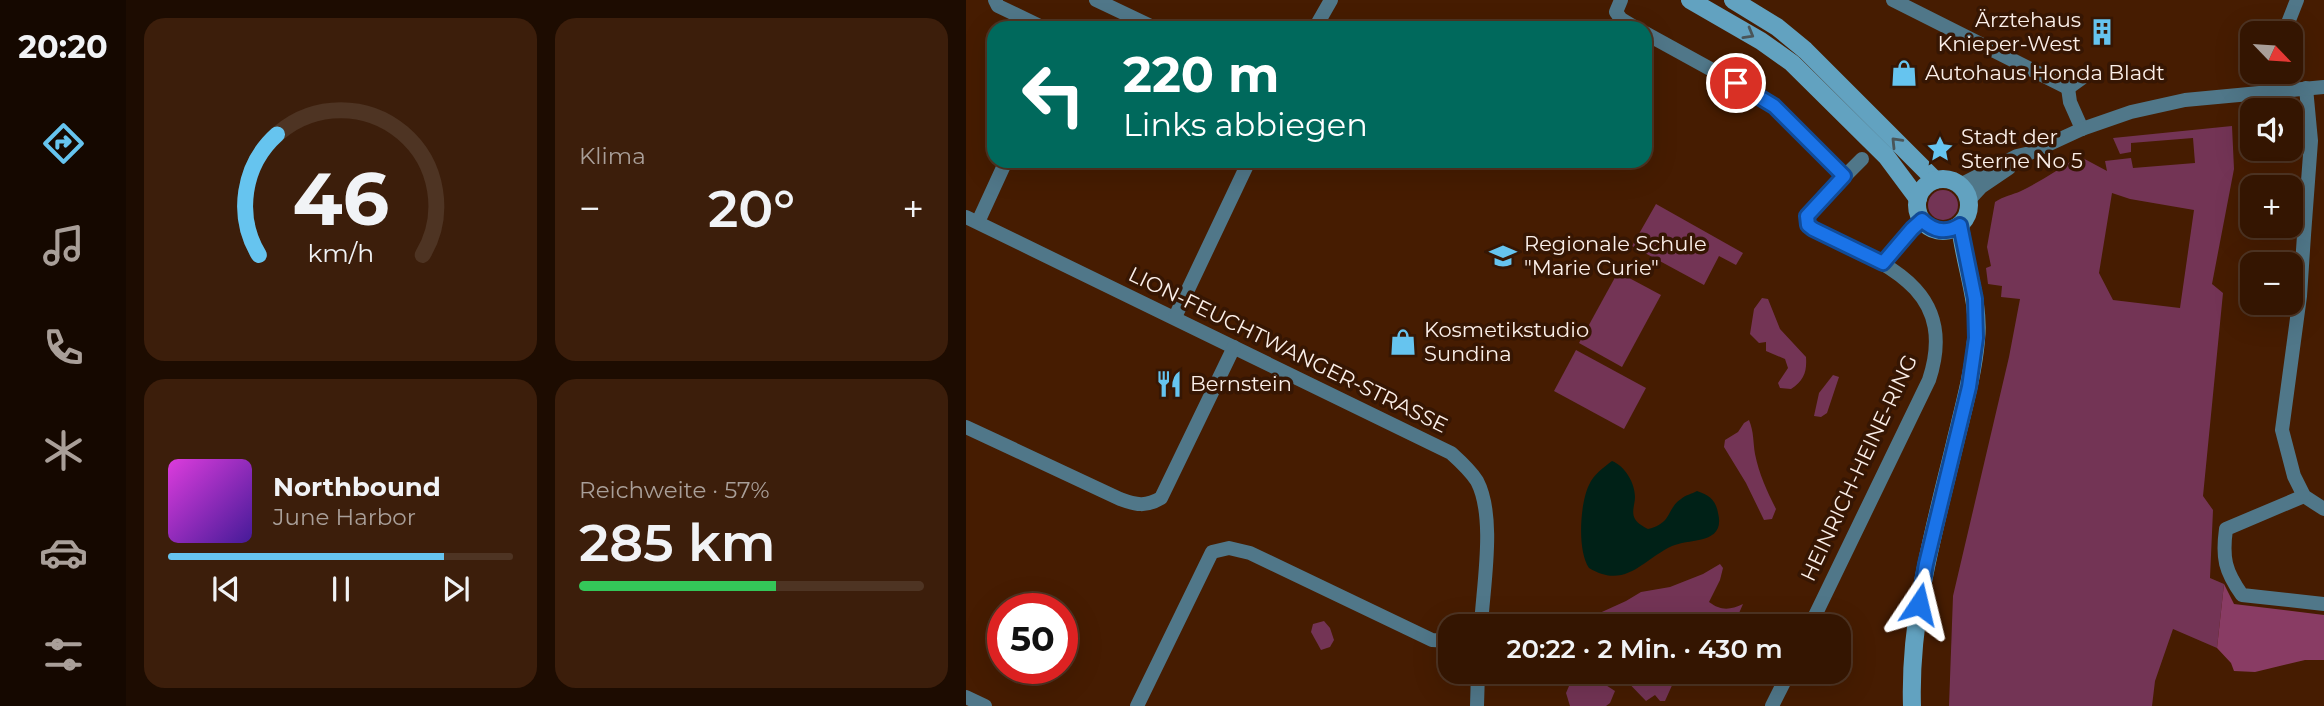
<!DOCTYPE html>
<html lang="de">
<meta charset="utf-8">
<style>
:root{--surface:#341501;--page:#3c1e0b;--text:#f1f3f6;--muted:#a99f99;--line:#4e3423;--accent:#66c4ef}
body{margin:0;font-family:Montserrat,sans-serif;background:var(--page);color:var(--text);height:100vh;display:flex;flex-direction:column;font-size:26px;white-space:nowrap}
*{box-sizing:border-box;margin:0}
p{font-size:23px;color:var(--muted)}
.icon{flex:none;width:38px;height:38px;fill:none;stroke:currentColor;stroke-width:2;stroke-linecap:round;stroke-linejoin:round}
.map{position:relative;flex:1;overflow:hidden}
.panel{display:flex;flex-direction:column;gap:18px;padding:18px;background:#1d0c01;width:840px}
.panel>*{flex:none}
.top-card{position:absolute;left:21px;top:21px;width:665px;height:147px;border-radius:21px;box-shadow:0 7px 28px #0002,0 0 0 2px var(--line);background:#00695c;color:#fff;overflow:hidden}
.needle{width:46px;rotate:115deg}
.tools{position:absolute;left:1274px;top:21px;display:grid;gap:14px}
.tools a{display:grid;place-items:center;width:63px;height:63px;border-radius:14px;background:var(--surface);box-shadow:0 7px 28px #0002,0 0 0 2px var(--line);font-size:35px}
.speed{position:absolute;left:21px;top:593px;display:flex;gap:14px;font-size:35px;font-weight:700;text-align:center}
.speed>*{display:grid;place-content:center;width:91px;height:91px;border-radius:50%;background:var(--surface);box-shadow:0 7px 28px #0002,0 0 0 2px var(--line);line-height:1}
.speed .limit{border:10px solid #d22;background:#fff;color:#111}
.pin{position:absolute;display:grid;place-items:center;width:60px;height:60px;color:#fff;margin:-30px;border:4px solid #fff;border-radius:50%;box-shadow:0 2px 7px #0007}
.me{position:absolute;width:77px;margin:-38px;rotate:10deg;stroke-linejoin:round;filter:drop-shadow(0 0 5px #0008)}
.turn{display:flex;align-items:center;gap:24px;height:147px;padding:0 21px;font-size:32px}
.turn .icon{width:91px;height:91px;stroke-width:2.5}
.turn b{display:block;font-size:49px;line-height:60px}
.big{font-size:52px;font-weight:600;line-height:1.1}
.panel .widget{flex:1;display:flex;flex-direction:column;justify-content:center;gap:10px;min-width:0;padding:0 24px;border-radius:21px;background:var(--page)}
.panel .dial{align-items:center;gap:0}
.dial svg{height:182px;overflow:visible;fill:none;stroke:var(--line);stroke-width:7;stroke-linecap:round;text-anchor:middle}
.dial text{fill:var(--text);stroke:none}
.song{display:flex;align-items:center;gap:21px}
.cover{width:84px;height:84px;border-radius:10px;background:linear-gradient(135deg,hsl(300 70% 55%),hsl(260 70% 35%))}
.played{height:7px;border-radius:4px;background:linear-gradient(90deg,var(--accent) 80%,var(--line) 80%)}
.keys{display:flex;justify-content:space-around;direction:ltr}
.heat{display:flex;justify-content:space-between;align-items:center;font-size:38px;direction:ltr}
.charge{height:10px;border-radius:5px;background:linear-gradient(90deg,#34c759 57%,var(--line) 0)}
.panel .tiles{flex:1;display:grid;gap:18px;grid-template-columns:repeat(2,1fr)}
.trip{position:absolute;left:472px;top:614px;width:413px;height:70px;border-radius:21px;background:var(--surface);box-shadow:0 7px 28px #0002,0 0 0 2px var(--line);font-weight:600;line-height:70px;text-align:center}
main{display:flex;flex:1;min-height:0}
.dock{display:flex;flex-direction:column;width:126px;justify-content:space-around;align-items:center;background:#150800;color:var(--muted)}
.dock .icon{width:49px;height:49px}
.dock .on{color:var(--accent)}
.dock b{font-size:32px;color:var(--text)}
.map>svg:first-child{display:block}
.green{fill:#733455;fill-rule:evenodd}
.forest{fill:#893c64}
.water{fill:#002117}
.lines{fill:none;stroke-linecap:round;stroke-linejoin:round}
.street{stroke:#507789;stroke-width:14}
.secondary{stroke:#62a2c0;stroke-width:18}
.oneway{stroke:#4a5558}
.route-casing{stroke:#114b97;stroke-width:18}
.route{stroke:#1a73e8;stroke-width:12}
.labels{text-anchor:middle;stroke-width:7;stroke-linejoin:round;paint-order:stroke}
.poi-label{font-size:21px;fill:#fbefe9;stroke:#361603;text-anchor:start}
.street-label{font-size:21px;fill:#fbefe9;stroke:#361603}
</style>
<main>
<nav class="dock">
<b>20:20</b>
<svg class="icon on" aria-label="directions" viewBox="0 0 24 24"><path d="M12 3l9 9-9 9-9-9zM9 14v-3h6M13 9l2 2-2 2"/></svg>
<svg class="icon" aria-label="music" viewBox="0 0 24 24"><path d="M9 18V5l10-2v13"/><circle cx="6" cy="18" r="3"/><circle cx="16" cy="16" r="3"/></svg>
<svg class="icon" aria-label="phone" viewBox="0 0 24 24"><path d="M5 4h4l2 5-3 2q2 4 5 5l2-3 5 2v4C11 20 4 13 5 4z"/></svg>
<svg class="icon" aria-label="climate" viewBox="0 0 24 24"><path d="M12 3v18M4 7l16 10M4 17L20 7"/></svg>
<svg class="icon" aria-label="car" viewBox="0 0 24 24"><path d="M5 17H2v-5l4-1 3-4h7l3 4 3 1v5h-3M9 17h6M6 11h13"/><circle cx="7" cy="17" r="2"/><circle cx="17" cy="17" r="2"/></svg>
<svg class="icon" aria-label="filters" viewBox="0 0 24 24"><path d="M4 7h16M4 17h16"/><circle cx="9" cy="7" r="2"/><circle cx="15" cy="17" r="2"/></svg>
</nav>
<section class="panel">
<div class="tiles">
<div class="widget dial"><svg viewBox="0 0 100 80">
<path d="M14 69A42 42 0 1 1 86 69"/>
<path d="M14 69A42 42 0 0 1 22 16" stroke="#66c4ef"/>
<text x="50" y="56" font-size="32" font-weight="700">46</text>
<text x="50" y="72" font-size="11">km/h</text>
</svg></div>
<div class="widget"><p>Klima</p>
<div class="heat"><a>−</a><b class="big">20°</b><a>+</a></div>
</div>
<div class="widget">
<div class="song"><i class="cover"></i><div><b>Northbound</b><p>June Harbor</p></div></div>
<div class="played"></div>
<div class="keys"><svg class="icon" aria-label="previous" viewBox="0 0 24 24"><path d="M18 5L8 12l10 7zM5 5v14"/></svg><svg class="icon" aria-label="pause" viewBox="0 0 24 24"><path d="M8 5v14M16 5v14"/></svg><svg class="icon" aria-label="next" viewBox="0 0 24 24"><path d="M6 5l10 7-10 7zM19 5v14"/></svg></div>
</div>
<div class="widget"><p>Reichweite · 57%</p><b class="big">285 km</b><div class="charge"></div></div>
</div>
</section>
<div class="map">
<svg width="1358" height="706" viewBox="0 0 1358 706">
<rect width="100%" height="100%" fill="#461c01"/>
<!-- green -->
<g class="green">
<path d="M1266,126L1268,169L1246,284L1257,293L1237,496L1247,510L1244,578L1258,584L1251,648L1207,629L1189,681L1186,706H983L987,596L1043,357L1054,299L1035,297L1036,286L1022,284L1020,268L1025,266L1021,247L1029,202C1038,196 1046,195 1055,191C1075,181 1094,169 1113,156L1141,171L1139,161L1165,158L1167,168L1229,163L1227,138L1165,143V152L1154,154L1147,138ZM1146,193L1164,199L1228,210L1214,308L1147,300L1133,273Z"/>
<circle cx="977" cy="205" r="15"/>
<path d="M690,204L777,253L770,265L753,256L738,285L666,246Z"/>
<path d="M652,272L695,295L656,367L613,343Z"/>
<path d="M796,298L802,299L814,329L840,357C841,372 838,380 825,389L814,388L812,383L822,368L819,359L800,351V342L793,343L784,334L788,309Z"/>
<path d="M610,350L680,388L658,429L588,391Z"/>
<path d="M867,375L873,377L861,413L855,417L848,416L853,393Z"/>
<path d="M783,420C788,432 787,442 789,454C793,474 801,491 810,509L806,519L798,520L780,483L758,447L759,440L772,432L778,423Z"/>
<path d="M754,564L757,568L754,580L743,602C755,611 764,610 777,604L770,620L756,623L753,626H620L621,621L627,616L660,601L675,592L704,587L737,574Z"/>
<path d="M358,621L364,628L368,640L364,647L355,650L345,632L347,624Z"/>
<path d="M609,672L632,680L649,691L644,703L640,706H604L600,693Z"/>
<path d="M652,672H712L699,701H694L689,695L680,701Z"/>
</g>
<!-- forest -->
<path class="forest" d="M1258,584L1268,604L1358,615V660H1339L1289,672L1268,671L1265,663L1251,648Z"/>
<!-- water -->
<path class="water" d="M646,461C659,466 669,483 669,497C669,504 665,512 669,519C671,523 678,527 682,529C707,523 700,509 715,499C719,495 726,494 731,491C743,495 750,500 752,513C760,545 723,538 706,546C676,560 660,590 623,568C611,551 614,503 623,485C628,474 637,468 646,461Z"/>
<g class="lines">
<!-- street -->
<g class="street">
<path d="M29,0L32,6L78,28"/>
<path d="M130,0L189,28"/>
<path d="M655,0L650,12L655,19L670,28"/>
<path d="M927,0L1102,88L1120,75"/>
<path d="M349,28L365,0"/>
<path d="M679,33L799,99L816,112L878,176"/>
<path d="M1318,33L1331,0"/>
<path d="M1102,88L1104,102L1116,129"/>
<path d="M1340,88L1345,141L1338,235L1334,296L1316,430L1328,476L1338,496L1358,509"/>
<path d="M1302,91L1303,72"/>
<path d="M994,185L1051,156L1064,153L1116,129L1165,112L1219,100L1358,87"/>
<path d="M1003,200L1015,187L1043,168"/>
<path d="M0,217L485,453C495,462 504,470 511,481C530,517 517,586 515,626"/>
<path d="M12,222L40,161"/>
<path d="M917,263L946,229L956,220"/>
<path d="M209,317L283,161"/>
<path d="M0,427L154,499C170,505 180,507 195,498L268,347"/>
<path d="M1338,496L1260,529C1256,558 1259,571 1276,595L1358,604"/>
<path d="M844,626L963,380C994,286 914,262 847,229C841,223 839,219 844,211L896,159"/>
<path d="M0,697L19,706"/>
<path d="M171,706L246,552L263,548L284,553L466,640L485,641"/>
<path d="M511,706L512,672"/>
<path d="M806,706L823,672"/>
</g>
<!-- secondary -->
<g class="secondary">
<path d="M724,0L795,41L826,63L920,156L952,199"/>
<path d="M767,0L811,27L839,50L969,180"/>
<circle cx="977" cy="205" r="26"/>
<path d="M946,706C943,615 969,527 990,439C998,406 1007,374 1010,340C1014,300 998,264 994,225"/>
</g>
</g>
<!-- one-way arrows -->
<defs><path id="oneway-chevron" d="M-2-3.5L2.5 0L-2 3.5" fill="none" stroke-width="1.6" stroke-linecap="round" stroke-linejoin="round" transform="scale(1.75)"/></defs>
<g class="oneway">
<use href="#oneway-chevron" transform="translate(783 34) rotate(30)"/>
<use href="#oneway-chevron" transform="translate(930 142) rotate(-134)"/>
</g>
<g class="lines">
<defs>
<path id="route" d="M770,83L808,106L878,176L841,216L842,225L847,229L917,263L946,229L956,220C967,231 980,234 994,225L1009,299L1010,338L1003,387L960,564L953,604"/>
</defs>
<!-- route casing -->
<use href="#route" class="route-casing"/>
<!-- route -->
<use href="#route" class="route"/>
</g>
<!-- icons -->
<defs>
<symbol id="building-bare" viewBox="-9 -9 18 18"><path d="M-4-6H4V6H1V3H-1V6H-4ZM-2.5-4.3h1.7v1.8h-1.7ZM.8-4.3h1.7v1.8H.8ZM-2.5-1h1.7V.8h-1.7ZM.8-1h1.7V.8H.8Z" fill="#66c4ef" stroke="#361603" stroke-width="2.5" paint-order="stroke"/></symbol>
<symbol id="shop-bare" viewBox="-9 -9 18 18"><path d="M-5-2.5h2.3a2.7 3.5 0 0 1 5.4 0H5L5.5 6h-11ZM-1.5-2.5h3a1.5 2.3 0 0 0-3 0Z" fill="#66c4ef" stroke="#361603" stroke-width="2.5" paint-order="stroke"/></symbol>
<symbol id="sight-bare" viewBox="-9 -9 18 18"><path d="M0-6L1.8-2.2L6-1.7L2.9 1.2L3.7 5.4L0 3.3L-3.7 5.4L-2.9 1.2L-6-1.7L-1.8-2.2Z" fill="#66c4ef" stroke="#361603" stroke-width="2.5" paint-order="stroke"/></symbol>
<symbol id="school-bare" viewBox="-9 -9 18 18"><path d="M0-5L7-2L0 1L-7-2ZM-4 1L0 2.5L4 1V4Q0 6-4 4Z" fill="#66c4ef" stroke="#361603" stroke-width="2.5" paint-order="stroke"/></symbol>
<symbol id="restaurant-bare" viewBox="-9 -9 18 18"><path d="M-5-6h1v4h1v-4h1v4h1v-4h1v5L-1.5 .5V6h-2V.5L-5-1ZM5-6V6H3V1.5H1.5Q1.5-4 5-6Z" fill="#66c4ef" stroke="#361603" stroke-width="2.5" paint-order="stroke"/></symbol>
</defs>
<g fill-rule="evenodd">
<use href="#building-bare" x="1117" y="13" width="38" height="38"/>
<use href="#shop-bare" x="919" y="54" width="38" height="38"/>
<use href="#sight-bare" x="955" y="130" width="38" height="38"/>
<use href="#school-bare" x="518" y="237" width="38" height="38"/>
<use href="#shop-bare" x="418" y="323" width="38" height="38"/>
<use href="#restaurant-bare" x="184" y="365" width="38" height="38"/>
</g>
<g class="labels">
<!-- poi labels -->
<g class="poi-label">
<text x="1115" y="27" text-anchor="end">Ärztehaus<tspan x="1115" dy="24">Knieper-West</tspan></text>
<text x="959" y="80">Autohaus Honda Bladt</text>
<text x="995" y="144">Stadt der<tspan x="995" dy="24">Sterne No 5</tspan></text>
<text x="558" y="251">Regionale Schule<tspan x="558" dy="24">"Marie Curie"</tspan></text>
<text x="458" y="337">Kosmetikstudio<tspan x="458" dy="24">Sundina</tspan></text>
<text x="224" y="391">Bernstein</text>
</g>
<!-- street labels -->
<g class="street-label">
<text transform="translate(322 350) rotate(26)" y="7">LION-FEUCHTWANGER-STRASSE</text>
<text transform="translate(893 468) rotate(-65)" y="7">HEINRICH-HEINE-RING</text>
</g>
</g>
</svg>
<div class="tools">
<a><svg class="needle" viewBox="-14 -14 28 28"><path d="M0-13l5 13h-10z" fill="#e53935"/><path d="M0 13l5-13h-10z" fill="#a99f99"/></svg></a>
<a><svg class="icon" aria-label="sound" viewBox="0 0 24 24"><path d="M4 9h4l5-4v14l-5-4H4zM17 9q2 3 0 6"/></svg></a>
<a>+</a>
<a>−</a>
</div>
<div class="speed"><div class="limit">50</div></div>
<div class="pin" style="left:770px;top:83px;background:#d93025"><svg class="icon" aria-label="arrive" viewBox="0 0 24 24"><path d="M6 21V4h12l-3 4 3 4H6"/></svg></div>
<svg class="me" style="left:953px;top:604px" viewBox="-20 -20 40 40"><path d="M0-17L14 15 0 8-14 15z" fill="#1a73e8" stroke="#fff" stroke-width="4"/></svg>
<div class="trip">20:22 · 2 Min. · 430 m</div>
<div class="top-card">
<div class="turn"><svg class="icon" aria-label="left" viewBox="0 0 24 24"><path d="M17 20v-9H6M10 6l-5 5 5 5"/></svg><div><b>220 m</b>Links abbiegen</div></div>
</div>
</div>
</main>
